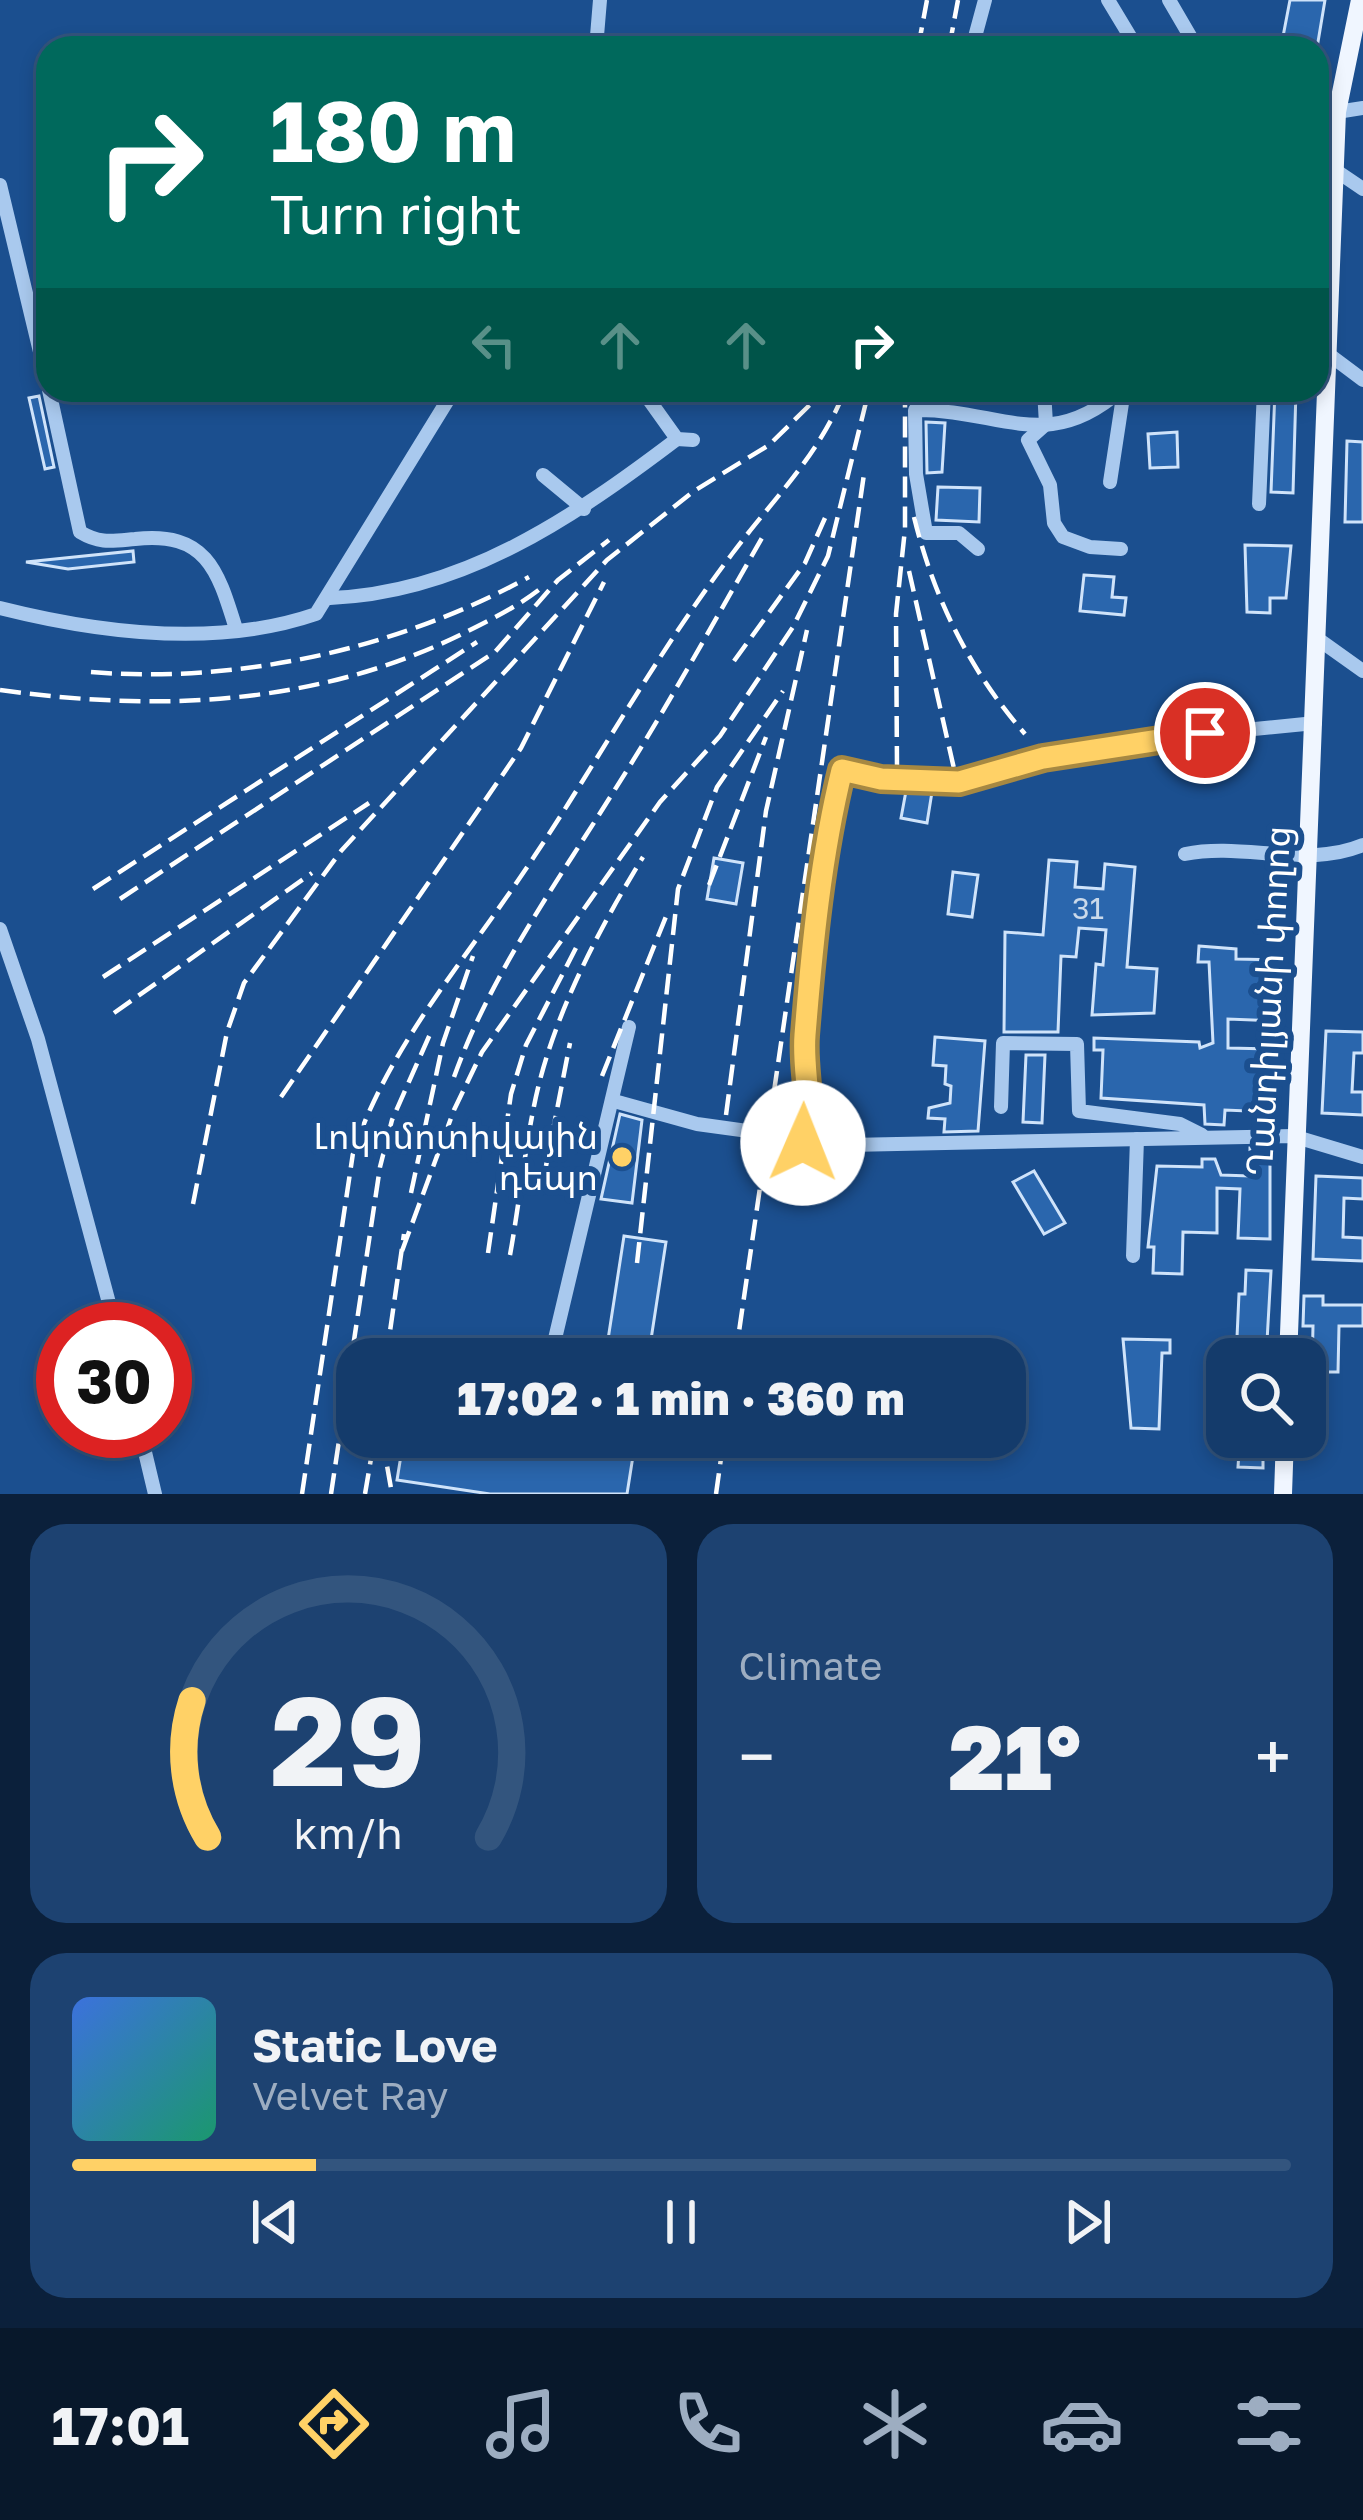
<!DOCTYPE html>
<meta charset="utf-8">
<style>
:root{--surface:#143b6b;--page:#1d4271;--text:#f1f3f6;--muted:#9dadc1;--line:#33557e;--accent:#ffd166}
body{margin:0;font-family:"Golos Text","Noto Sans Armenian",sans-serif;background:var(--page);color:var(--text);height:100vh;display:flex;flex-direction:column;font-size:45px;white-space:nowrap}
*{box-sizing:border-box;margin:0}
p{font-size:39px;color:var(--muted)}
.icon{flex:none;width:66px;height:66px;fill:none;stroke:currentColor;stroke-width:2;stroke-linecap:round;stroke-linejoin:round}
.map{position:relative;height:1494px;overflow:hidden}
.side{display:flex;flex-direction:column;gap:30px;padding:30px;background:#0b203b;flex:1}
.side>*{flex:none}
.hud{position:absolute;left:36px;top:36px;width:1293px;height:366px;border-radius:36px;box-shadow:0 6px 18px #0003,0 0 0 3px var(--line);background:#00695c;color:#fff;overflow:hidden}
.controls{position:absolute;left:1206px;top:1338px;display:grid;gap:24px}
.controls a{display:grid;place-items:center;width:120px;height:120px;border-radius:24px;background:var(--surface);box-shadow:0 6px 18px #0003,0 0 0 3px var(--line);font-size:60px}
.speed{position:absolute;left:36px;top:1302px;display:flex;gap:24px;font-size:60px;font-weight:700;text-align:center}
.speed>*{display:grid;place-content:center;width:156px;height:156px;border-radius:50%;background:var(--surface);box-shadow:0 6px 18px #0003,0 0 0 3px var(--line);line-height:1}
.speed .limit{border:18px solid #d22;background:#fff;color:#111}
.pin{position:absolute;display:grid;place-items:center;width:102px;height:102px;color:#fff;margin:-51px;border:6px solid #fff;border-radius:50%;box-shadow:0 3px 12px #0007}
.me{position:absolute;width:132px;margin:-66px;rotate:1deg;stroke-linejoin:round;filter:drop-shadow(0 0 9px #0008)}
.turn{display:flex;align-items:center;gap:42px;height:252px;padding:0 36px;font-size:54px}
.turn .icon{width:156px;height:156px;stroke-width:2.5}
.turn b{display:block;font-size:84px;line-height:102px}
.lanes{display:flex;align-items:center;height:114px;padding:0 36px;background:#0003;justify-content:center;gap:60px;direction:ltr}
.lanes .off{opacity:.35}
.big{font-size:90px;font-weight:800;line-height:1.1}
.side .card{flex:1;display:flex;flex-direction:column;justify-content:center;gap:18px;min-width:0;padding:0 42px;border-radius:36px;background:var(--page)}
.side .dial{align-items:center;gap:0}
.dial svg{height:312px;overflow:visible;fill:none;stroke:var(--line);stroke-width:7;stroke-linecap:round;text-anchor:middle}
.dial text{fill:var(--text);stroke:none}
.song{display:flex;align-items:center;gap:36px}
.cover{width:144px;height:144px;border-radius:18px;background:linear-gradient(135deg,hsl(220 70% 55%),hsl(160 70% 35%))}
.played{height:12px;border-radius:6px;background:linear-gradient(90deg,var(--accent) 20%,var(--line) 20%)}
.keys{display:flex;justify-content:space-around;direction:ltr}
.heat{display:flex;justify-content:space-between;align-items:center;font-size:66px;direction:ltr}
.side .tiles{flex:1;display:grid;gap:30px;grid-template-columns:1fr 1fr}
.card:last-child{grid-column:span 2}
.trip{position:absolute;left:336px;top:1338px;width:690px;height:120px;border-radius:36px;background:var(--surface);box-shadow:0 6px 18px #0003,0 0 0 3px var(--line);font-weight:800;line-height:120px;text-align:center}
.dock{display:flex;height:192px;justify-content:space-around;align-items:center;background:#08182b;color:var(--muted)}
.dock .icon{width:84px;height:84px}
.dock .selected{color:var(--accent)}
.dock b{font-size:54px;color:var(--text)}
.map>svg:first-child{display:block}
.building{fill:#2a66ad;stroke:#cfe3fa;stroke-width:3}
.lines{fill:none;stroke-linecap:round;stroke-linejoin:round}
.minor{stroke:#a9c9ee;stroke-width:14}
.major{stroke:#f0f6ff;stroke-width:18}
.rail{stroke:#fff;stroke-width:4.5;stroke-dasharray:21 9;stroke-linecap:butt}
.route-casing{stroke:#a68842;stroke-width:30}
.route{stroke:#ffd166;stroke-width:21}
.poi-dot{fill:#ffd166;stroke:#1b4f8f;stroke-width:4.5}
.labels{text-anchor:middle;stroke-width:12;stroke-linejoin:round;paint-order:stroke}
.number-label{font-size:30px;fill:#cad9ea}
.street-label{font-size:36px;fill:#fff;stroke:#1b4f8f}
.poi-label{font-size:36px;fill:#fff;stroke:#1b4f8f;text-anchor:end}
</style>
<div class="map">
<svg width="1363" height="1494" viewBox="0 0 1363 1494">
<rect width="100%" height="100%" fill="#1b4f8f"/>
<!-- building -->
<g class="building">
<path d="M1290,0H1325L1317,48L1281,47Z"/>
<path d="M1275,390H1296L1293,493L1271,492Z"/>
<path d="M39,396L54,467L45,469L29,398Z"/>
<path d="M926,422L945,423L942,472L927,473Z"/>
<path d="M1177,432L1178,467L1150,468L1148,434Z"/>
<path d="M1347,441L1363,442V522H1345Z"/>
<path d="M938,487L980,488L979,522L936,520Z"/>
<path d="M1245,545L1291,546L1286,598H1270V613L1247,612Z"/>
<path d="M133,551L134,562L68,569L26,562Z"/>
<path d="M1084,575L1114,577L1112,597L1126,598L1124,615L1080,611Z"/>
<path d="M906,791L932,792L927,823L901,818Z"/>
<path d="M714,858L743,863L736,904L707,899Z"/>
<path d="M1049,860L1077,862L1075,887L1103,889L1105,864L1135,867L1127,967L1157,969L1154,1013L1092,1015L1096,964L1103,965L1106,930L1079,928L1076,957L1061,956L1058,1032H1004L1005,932L1043,935Z"/>
<path d="M953,872L978,875L972,917L948,914Z"/>
<path d="M1199,946L1236,949V959L1281,960L1278,1021L1228,1019V1048L1276,1049L1274,1112L1225,1110L1224,1125L1205,1124L1204,1105L1101,1098L1103,1050H1094V1038L1199,1042L1200,1048L1213,1043L1209,962H1198Z"/>
<path d="M1326,1031L1363,1032V1053H1354L1352,1092H1363V1115L1322,1113Z"/>
<path d="M935,1037L985,1041L978,1131L944,1132L945,1119L928,1118L929,1108L950,1103L951,1086L945,1084L946,1066L933,1065Z"/>
<path d="M1026,1055H1045L1042,1123L1023,1122Z"/>
<path d="M620,1114L642,1120L632,1203L601,1199Z"/>
<path d="M1250,1148H1270V1239L1238,1238L1240,1189L1217,1188V1233L1183,1232L1182,1274L1153,1273L1154,1247H1148L1157,1166L1202,1167V1159H1215L1221,1175L1250,1176Z"/>
<path d="M1034,1171L1065,1223L1044,1234L1013,1182Z"/>
<path d="M1316,1176L1363,1178V1199L1344,1198L1343,1237L1363,1238V1261L1313,1259Z"/>
<path d="M624,1236L666,1242L648,1359H605Z"/>
<path d="M1246,1270L1271,1271L1266,1359H1236L1239,1294H1245Z"/>
<path d="M1304,1296H1323V1305H1363V1326H1339L1338,1372H1312L1313,1326H1303Z"/>
<path d="M1123,1339L1170,1340V1353H1162L1159,1429L1131,1428Z"/>
<path d="M404,1437H636L627,1494H490L397,1480Z"/>
<path d="M1240,1437H1263V1468L1238,1467Z"/>
</g>
<g class="lines">
<!-- minor -->
<g class="minor">
<path d="M1108,0L1137,48"/>
<path d="M1169,0L1197,48"/>
<path d="M596,48L600,0"/>
<path d="M972,48L985,0"/>
<path d="M1317,86L1337,112L1363,108"/>
<path d="M1335,170L1363,189"/>
<path d="M0,185L48,385"/>
<path d="M1317,353H1327L1363,380"/>
<path d="M49,390L80,532C100,544 112,541 135,539C207,531 218,571 236,629"/>
<path d="M642,390L677,439L693,440"/>
<path d="M1044,390L1046,424L1028,440L1050,485L1054,523L1063,537L1090,547L1121,549"/>
<path d="M543,475L584,509"/>
<path d="M1110,482L1124,390"/>
<path d="M1259,504L1264,390"/>
<path d="M978,549L959,533H926L916,474L915,410C1000,409 1047,455 1121,390"/>
<path d="M330,598C463,593 574,517 677,439"/>
<path d="M0,608C99,633 217,648 316,614L454,390"/>
<path d="M1318,639L1363,671"/>
<path d="M1185,854C1244,842 1306,869 1363,845"/>
<path d="M0,929L38,1039L116,1329"/>
<path d="M614,1101L697,1124L849,1145L1293,1136L1363,1157"/>
<path d="M1001,1107L1003,1043L1077,1044L1079,1111L1180,1124L1202,1135"/>
<path d="M803,1143C815,1106 803,1074 805,1035C812,948 821,855 842,770L882,779L960,782L1133,741L1315,723"/>
<path d="M1133,1256L1137,1139"/>
<path d="M554,1343L629,1027"/>
<path d="M140,1431L155,1494"/>
</g>
<!-- major -->
<g class="major">
<path d="M1288,1359L1337,112L1360,0"/>
<path d="M1283,1494L1285,1437"/>
</g>
<!-- rail -->
<g class="rail">
<path d="M918,48L927,0"/>
<path d="M949,48L958,0"/>
<path d="M914,517C934,599 970,671 1025,734"/>
<path d="M909,571L955,773"/>
<path d="M734,661L805,563L825,518"/>
<path d="M91,672C239,684 398,649 529,577"/>
<path d="M0,690C158,712 314,706 460,635C486,622 517,607 540,589"/>
<path d="M897,767L896,614L905,529V390"/>
<path d="M709,885L766,737"/>
<path d="M93,889L477,642"/>
<path d="M120,899L495,652L558,580L609,540"/>
<path d="M103,977L369,803"/>
<path d="M114,1013L312,873"/>
<path d="M602,1076L669,909"/>
<path d="M454,1077C491,974 556,884 614,791C668,706 716,618 766,531"/>
<path d="M281,1097L521,748L604,582"/>
<path d="M726,1115L766,811L807,630"/>
<path d="M546,1166L570,1043"/>
<path d="M411,1193L443,1043L473,956"/>
<path d="M193,1204L227,1032L244,983L341,851L607,560L694,491L769,445L825,390"/>
<path d="M402,1251L454,1110L482,1052L660,802L720,736L793,627L828,556L869,390"/>
<path d="M488,1253L511,1094L526,1045L578,944"/>
<path d="M510,1255C519,1205 524,1155 534,1106C551,1020 597,932 643,857"/>
<path d="M637,1263L678,889L717,787L783,691"/>
<path d="M386,1359L404,1234"/>
<path d="M735,1359L864,474"/>
<path d="M382,1437L392,1494"/>
<path d="M302,1494L353,1153C387,1051 457,970 517,882C591,774 653,658 732,554C773,499 819,456 845,390"/>
<path d="M331,1494L380,1167L392,1120L431,1032"/>
<path d="M365,1494L374,1441"/>
<path d="M716,1494L724,1437"/>
</g>
</g>
<g class="lines">
<defs>
<path id="route" d="M803,1143C815,1106 802,1074 805,1035C812,947 821,855 842,770L881,779L959,782L1043,758L1205,733"/>
</defs>
<!-- route casing -->
<use href="#route" class="route-casing"/>
<!-- route -->
<use href="#route" class="route"/>
</g>
<!-- markers -->
<circle class="poi-dot" cx="622" cy="1157" r="12"/>
<g class="labels">
<!-- number labels -->
<g class="number-label">
<text x="1088" y="919">31</text>
</g>
<!-- street labels -->
<g class="street-label">
<text transform="translate(1268 1001) rotate(-87)" y="13">Ղանդիլյանի փողոց</text>
</g>
<!-- poi labels -->
<g class="poi-label">
<text x="598" y="1149">Լոկոմոտիվային<tspan x="598" dy="41">դեպո</tspan></text>
</g>
</g>
</svg>
<div class="controls">
<a><svg class="icon" aria-label="search" viewBox="0 0 24 24"><circle cx="10" cy="10" r="6"/><path d="M15 15l6 6"/></svg></a>
</div>
<div class="speed"><div class="limit">30</div></div>
<div class="pin" style="left:1205px;top:733px;background:#d93025"><svg class="icon" aria-label="arrive" viewBox="0 0 24 24"><path d="M6 21V4h12l-3 4 3 4H6"/></svg></div>
<svg class="me" style="left:803px;top:1143px" viewBox="-20 -20 40 40"><circle r="19" fill="#fff"/><path d="M0-13L10 11 0 6-10 11z" fill="#ffd166"/></svg>
<div class="trip">17:02 · 1 min · 360 m</div>
<div class="hud">
<div class="turn"><svg class="icon" aria-label="right" viewBox="0 0 24 24"><path d="M7 20v-9h11M14 6l5 5-5 5"/></svg><div><b>180 m</b>Turn right</div></div>
<div class="lanes"><svg class="icon off" aria-label="left" viewBox="0 0 24 24"><path d="M17 20v-9H6M10 6l-5 5 5 5"/></svg><svg class="icon off" aria-label="ahead" viewBox="0 0 24 24"><path d="M12 20V5M6 11l6-6 6 6"/></svg><svg class="icon off" aria-label="ahead" viewBox="0 0 24 24"><path d="M12 20V5M6 11l6-6 6 6"/></svg><svg class="icon" aria-label="right" viewBox="0 0 24 24"><path d="M7 20v-9h11M14 6l5 5-5 5"/></svg></div>
</div>
</div>
<section class="side">
<div class="tiles">
<div class="card dial"><svg viewBox="0 0 100 80">
<path d="M14 69A42 42 0 1 1 86 69"/>
<path d="M14 69A42 42 0 0 1 10 34" stroke="#ffd166"/>
<text x="50" y="56" font-size="32" font-weight="700">29</text>
<text x="50" y="72" font-size="11">km/h</text>
</svg></div>
<div class="card"><p>Climate</p>
<div class="heat"><a>−</a><b class="big">21°</b><a>+</a></div>
</div>
<div class="card">
<div class="song"><i class="cover"></i><div><b>Static Love</b><p>Velvet Ray</p></div></div>
<div class="played"></div>
<div class="keys"><svg class="icon" aria-label="previous" viewBox="0 0 24 24"><path d="M18 5L8 12l10 7zM5 5v14"/></svg><svg class="icon" aria-label="pause" viewBox="0 0 24 24"><path d="M8 5v14M16 5v14"/></svg><svg class="icon" aria-label="next" viewBox="0 0 24 24"><path d="M6 5l10 7-10 7zM19 5v14"/></svg></div>
</div>
</div>
</section>
<nav class="dock">
<b>17:01</b>
<svg class="icon selected" aria-label="directions" viewBox="0 0 24 24"><path d="M12 3l9 9-9 9-9-9zM9 14v-3h6M13 9l2 2-2 2"/></svg>
<svg class="icon" aria-label="music" viewBox="0 0 24 24"><path d="M9 18V5l10-2v13"/><circle cx="6" cy="18" r="3"/><circle cx="16" cy="16" r="3"/></svg>
<svg class="icon" aria-label="phone" viewBox="0 0 24 24"><path d="M5 4h4l2 5-3 2q2 4 5 5l2-3 5 2v4C11 20 4 13 5 4z"/></svg>
<svg class="icon" aria-label="climate" viewBox="0 0 24 24"><path d="M12 3v18M4 7l16 10M4 17L20 7"/></svg>
<svg class="icon" aria-label="car" viewBox="0 0 24 24"><path d="M5 17H2v-5l4-1 3-4h7l3 4 3 1v5h-3M9 17h6M6 11h13"/><circle cx="7" cy="17" r="2"/><circle cx="17" cy="17" r="2"/></svg>
<svg class="icon" aria-label="filters" viewBox="0 0 24 24"><path d="M4 7h16M4 17h16"/><circle cx="9" cy="7" r="2"/><circle cx="15" cy="17" r="2"/></svg>
</nav>
